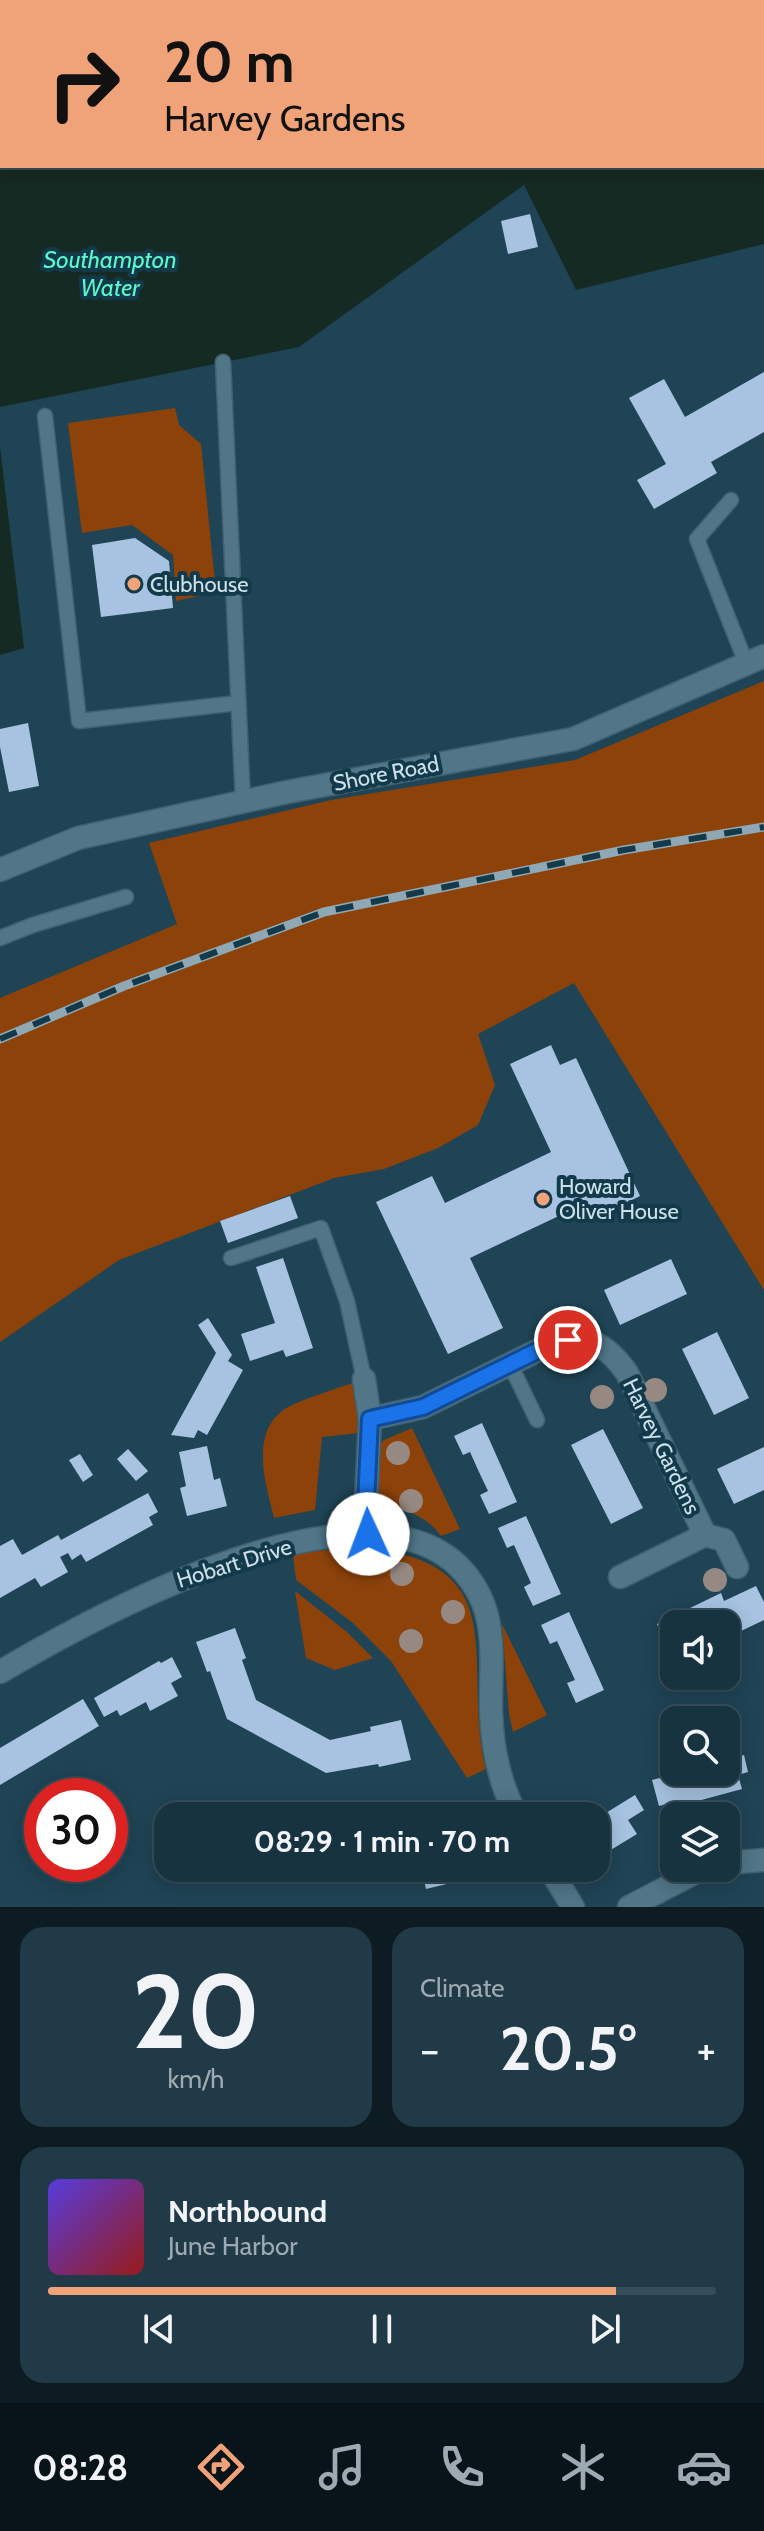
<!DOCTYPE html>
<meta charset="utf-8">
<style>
:root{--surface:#173340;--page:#203b47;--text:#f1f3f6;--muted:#9eaab1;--line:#364e59;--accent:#f0a378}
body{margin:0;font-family:Cabin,sans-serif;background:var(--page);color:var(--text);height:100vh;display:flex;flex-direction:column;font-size:30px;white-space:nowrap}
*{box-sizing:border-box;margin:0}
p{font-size:26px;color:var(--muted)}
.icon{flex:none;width:44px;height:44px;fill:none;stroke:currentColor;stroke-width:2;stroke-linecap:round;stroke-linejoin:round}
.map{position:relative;height:1907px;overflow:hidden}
.sheet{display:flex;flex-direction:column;gap:20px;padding:20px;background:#0d1c23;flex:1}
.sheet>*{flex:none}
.banner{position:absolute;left:0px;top:0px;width:764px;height:168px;box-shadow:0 4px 20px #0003,0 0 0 2px var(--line);background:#f0a378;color:#111;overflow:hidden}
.fabs{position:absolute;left:660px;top:1610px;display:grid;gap:16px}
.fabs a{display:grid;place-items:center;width:80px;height:80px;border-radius:16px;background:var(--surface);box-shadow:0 4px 20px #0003,0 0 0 2px var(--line);font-size:40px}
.speed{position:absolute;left:24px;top:1778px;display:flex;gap:16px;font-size:40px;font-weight:700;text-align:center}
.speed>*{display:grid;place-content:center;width:104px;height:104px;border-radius:50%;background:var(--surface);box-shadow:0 4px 20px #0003,0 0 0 2px var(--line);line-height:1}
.speed .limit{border:12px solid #d22;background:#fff;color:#111}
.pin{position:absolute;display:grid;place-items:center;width:68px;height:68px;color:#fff;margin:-34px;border:4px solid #fff;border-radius:50%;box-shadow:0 2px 8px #0007}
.me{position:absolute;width:88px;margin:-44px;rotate:358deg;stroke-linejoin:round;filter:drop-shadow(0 0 6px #0008)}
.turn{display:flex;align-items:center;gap:28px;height:168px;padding:0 32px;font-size:36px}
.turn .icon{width:104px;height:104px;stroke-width:2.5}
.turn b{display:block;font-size:56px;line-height:68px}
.big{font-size:60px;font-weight:700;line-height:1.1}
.sheet .tile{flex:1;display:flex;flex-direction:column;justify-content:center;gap:12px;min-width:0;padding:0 28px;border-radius:24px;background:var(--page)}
.sheet .dial{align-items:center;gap:0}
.dial b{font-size:104px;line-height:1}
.song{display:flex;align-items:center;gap:24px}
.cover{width:96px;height:96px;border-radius:12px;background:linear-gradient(135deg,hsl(250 70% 55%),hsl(0 70% 35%))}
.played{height:8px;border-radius:4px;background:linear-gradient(90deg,var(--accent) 85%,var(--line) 85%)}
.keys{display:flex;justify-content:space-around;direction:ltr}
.heat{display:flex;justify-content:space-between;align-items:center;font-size:44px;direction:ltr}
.sheet .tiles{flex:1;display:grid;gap:20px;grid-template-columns:1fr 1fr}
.tile:last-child{grid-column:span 2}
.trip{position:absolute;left:154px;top:1802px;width:456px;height:80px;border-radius:24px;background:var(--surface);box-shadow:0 4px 20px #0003,0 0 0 2px var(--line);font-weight:700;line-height:80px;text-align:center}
.dock{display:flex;height:128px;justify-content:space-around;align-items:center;background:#09141a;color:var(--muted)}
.dock .icon{width:56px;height:56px}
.dock .selected{color:var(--accent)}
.dock b{font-size:36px;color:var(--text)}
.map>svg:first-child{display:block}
.green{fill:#8d420a}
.water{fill:#152a22;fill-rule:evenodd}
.building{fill:#a7c3e1}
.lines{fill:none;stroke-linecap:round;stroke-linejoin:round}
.service-casing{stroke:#3f616f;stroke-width:17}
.minor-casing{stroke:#3f616f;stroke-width:25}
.tertiary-casing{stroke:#3f616f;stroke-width:25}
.service{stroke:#507688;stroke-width:14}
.minor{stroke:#507688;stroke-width:22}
.tertiary{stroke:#507688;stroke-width:22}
.rail-casing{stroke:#8ea8b5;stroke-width:9}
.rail{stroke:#133a4a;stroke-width:6;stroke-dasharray:18;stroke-linecap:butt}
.tree{fill:#968981}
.route-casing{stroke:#114b97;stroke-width:20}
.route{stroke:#1a73e8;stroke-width:14}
.poi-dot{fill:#f0a378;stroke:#133a4a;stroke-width:3}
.labels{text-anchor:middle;stroke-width:8;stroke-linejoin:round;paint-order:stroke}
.poi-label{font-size:22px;fill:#cce0ea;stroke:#133a4a;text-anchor:start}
.street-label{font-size:22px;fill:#cce0ea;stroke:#133a4a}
.water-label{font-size:24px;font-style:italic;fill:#5df7c8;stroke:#133a4a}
</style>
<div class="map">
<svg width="764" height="1907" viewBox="0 0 764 1907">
<rect width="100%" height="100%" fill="#1f4455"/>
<!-- green -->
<g class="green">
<path d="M175,408L179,425L201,444L216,592L176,601L173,555L132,525L82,533L68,423Z"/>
<path d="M764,681V1290L574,983L478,1034L495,1085L478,1125L438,1148L384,1169L334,1178L119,1260L0,1342V998L177,924L149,843L331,800L575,760Z"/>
<path d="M364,1379L369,1432L322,1437L315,1510L274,1518C266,1485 250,1436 282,1411C294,1401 346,1386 364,1379Z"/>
<path d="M412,1428L460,1529L441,1536C427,1515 400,1507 377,1504L374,1497L377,1447L384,1440Z"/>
<path d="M354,1547C521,1559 460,1659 486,1769L467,1778L391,1661L353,1623L296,1580L293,1554Z"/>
<path d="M295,1591L347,1632L373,1658L335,1670L306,1658Z"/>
<path d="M502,1624L547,1715L513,1732L509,1714Z"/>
</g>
<!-- water -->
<g class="water">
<path d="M0,0H764V244L576,290L524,185L299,347L0,407ZM2,2H762V166H2Z"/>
<path d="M0,447L24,648L0,655Z"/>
</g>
<!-- building -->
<g class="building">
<path d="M530,214L538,247L508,254L501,221Z"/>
<path d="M764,372V432L711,462L717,473L654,509L637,480L666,464L629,398L664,379L685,417Z"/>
<path d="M135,538L169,561L173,608L101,617L92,545Z"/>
<path d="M28,723L39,786L9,792L0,747V729Z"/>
<path d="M551,1045L560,1065L576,1058L640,1196L589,1221L582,1205L470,1258L503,1328L448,1354L376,1202L432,1176L445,1203L551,1152L510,1064Z"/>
<path d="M290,1196L298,1218L228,1243L220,1221Z"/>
<path d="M283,1258L313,1348L286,1357L283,1350L250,1361L241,1334L275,1323L256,1267Z"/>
<path d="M671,1259L687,1294L620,1325L604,1290Z"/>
<path d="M208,1318L232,1355L228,1361L243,1370L207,1435L198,1430L194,1438L171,1435L216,1353L198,1325Z"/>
<path d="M717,1332L749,1398L714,1415L682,1349Z"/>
<path d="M482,1423L517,1502L489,1514L480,1495L488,1491L479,1472L470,1452L463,1455L454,1436Z"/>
<path d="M603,1429L643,1508L611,1524L571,1445Z"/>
<path d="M207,1446L214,1480L220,1478L227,1506L187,1516L180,1488L186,1486L179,1452Z"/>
<path d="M764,1447V1490L734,1504L717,1469Z"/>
<path d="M128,1449L148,1471L136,1481L117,1459Z"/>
<path d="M80,1454L93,1475L83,1482L69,1460Z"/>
<path d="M148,1493L158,1512L149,1517L153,1525L86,1562L81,1554L72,1560L68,1553L60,1557L68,1572L41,1587L35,1578L0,1598V1546L13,1539L22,1555L58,1535L61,1540Z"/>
<path d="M526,1516L561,1594L533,1606L524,1587L531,1583L514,1545L507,1548L498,1528Z"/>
<path d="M756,1586L764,1602V1620L739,1632L735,1624L726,1629V1624H674V1654L671,1655L657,1624L721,1593L724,1601Z"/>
<path d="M569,1612L604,1690L576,1703L567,1683L575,1680L557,1641L550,1644L541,1625Z"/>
<path d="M235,1628L246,1658L242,1660L256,1700L330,1740L371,1731L370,1727L401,1720L411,1760L379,1767L378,1764L326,1773L227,1719L210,1671L207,1672L196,1642Z"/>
<path d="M172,1657L182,1677L171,1683L178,1696L150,1711L146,1702L120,1716L117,1710L104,1717L94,1698L159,1661L161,1663Z"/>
<path d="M83,1699L99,1726L0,1785V1748Z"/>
<path d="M744,1755L748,1772L738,1775L742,1789L683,1805L681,1800L659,1806L652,1780L683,1772H726V1760Z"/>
<path d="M635,1795L644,1810L628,1820L637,1834L596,1859V1819Z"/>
<path d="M421,1868H456L457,1871L444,1875L447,1884L426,1889Z"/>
</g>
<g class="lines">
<defs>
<g id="service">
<path d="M223,362L243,802"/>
<path d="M45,416L79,721L238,703"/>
<path d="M731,500L697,539L746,663"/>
<path d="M0,938L33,925L126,897"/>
<path d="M231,1258L321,1228L347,1301L364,1379"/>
<path d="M510,1364L537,1420"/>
</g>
<g id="minor">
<path d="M364,1379L370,1419"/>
<path d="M368,1534L366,1504L370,1419L423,1407L551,1344C588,1335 605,1342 627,1373L705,1535L724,1540L737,1567"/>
<path d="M620,1577L705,1535"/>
<path d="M0,1672C97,1615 414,1438 483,1603C496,1636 490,1677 491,1711C492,1747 500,1785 517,1816"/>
<path d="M726,1863L764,1860"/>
<path d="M549,1868L573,1907"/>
<path d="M629,1907L704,1868"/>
</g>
<path id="tertiary" d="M0,870L78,838L287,792L573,739L764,656"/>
</defs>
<!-- service casing -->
<use href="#service" class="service-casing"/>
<!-- minor casing -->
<use href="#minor" class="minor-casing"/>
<!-- tertiary casing -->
<use href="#tertiary" class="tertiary-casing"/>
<!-- service -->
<use href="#service" class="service"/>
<!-- minor -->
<use href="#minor" class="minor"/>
<!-- tertiary -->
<use href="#tertiary" class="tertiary"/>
<defs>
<path id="rail" d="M0,1039L124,986L324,912L624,850L764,827"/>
</defs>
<!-- rail casing -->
<use href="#rail" class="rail-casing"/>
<!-- rail -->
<use href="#rail" class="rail"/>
</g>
<!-- trees -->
<g class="tree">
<circle cx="655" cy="1390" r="12"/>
<circle cx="602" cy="1397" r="12"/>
<circle cx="398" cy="1453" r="12"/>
<circle cx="411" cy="1501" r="12"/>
<circle cx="402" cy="1574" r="12"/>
<circle cx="715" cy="1580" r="12"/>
<circle cx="453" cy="1612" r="12"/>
<circle cx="411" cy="1641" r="12"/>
</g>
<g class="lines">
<defs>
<path id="route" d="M368,1534L366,1504L370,1419L423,1407L551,1344L568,1340"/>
</defs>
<!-- route casing -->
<use href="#route" class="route-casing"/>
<!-- route -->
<use href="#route" class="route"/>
</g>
<!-- markers -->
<g class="poi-dot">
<circle cx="134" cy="584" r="8"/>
<circle cx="543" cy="1199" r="8"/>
</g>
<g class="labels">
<!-- poi labels -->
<g class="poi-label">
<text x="150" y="592">Clubhouse</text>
<text x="559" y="1194">Howard<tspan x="559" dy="25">Oliver House</tspan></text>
</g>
<!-- street labels -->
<g class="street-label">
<text transform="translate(386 773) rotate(-11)" y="8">Shore Road</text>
<text transform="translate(662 1446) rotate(64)" y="8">Harvey Gardens</text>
<text transform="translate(234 1563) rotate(-17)" y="8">Hobart Drive</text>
</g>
<!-- water labels -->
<g class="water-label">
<text x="110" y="268">Southampton<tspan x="110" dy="28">Water</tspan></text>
</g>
</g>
</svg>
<div class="fabs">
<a><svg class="icon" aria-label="sound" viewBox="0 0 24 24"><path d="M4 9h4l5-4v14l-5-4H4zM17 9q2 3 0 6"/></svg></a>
<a><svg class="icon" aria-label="search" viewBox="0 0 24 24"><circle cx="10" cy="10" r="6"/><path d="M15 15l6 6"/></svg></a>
<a><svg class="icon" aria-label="layers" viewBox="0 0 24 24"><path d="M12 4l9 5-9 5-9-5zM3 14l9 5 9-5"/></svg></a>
</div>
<div class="speed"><div class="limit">30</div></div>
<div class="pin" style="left:568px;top:1340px;background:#d93025"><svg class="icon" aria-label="arrive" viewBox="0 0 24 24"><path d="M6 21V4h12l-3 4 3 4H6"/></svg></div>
<svg class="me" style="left:368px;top:1534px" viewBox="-20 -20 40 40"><circle r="19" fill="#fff"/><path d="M0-13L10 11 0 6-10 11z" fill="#1a73e8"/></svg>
<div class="trip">08:29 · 1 min · 70 m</div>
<div class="banner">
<div class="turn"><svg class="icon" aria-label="right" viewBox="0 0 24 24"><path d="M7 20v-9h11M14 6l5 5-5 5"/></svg><div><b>20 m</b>Harvey Gardens</div></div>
</div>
</div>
<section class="sheet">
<div class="tiles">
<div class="tile dial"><b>20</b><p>km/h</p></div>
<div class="tile"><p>Climate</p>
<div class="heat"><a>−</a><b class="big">20.5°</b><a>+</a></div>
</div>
<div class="tile">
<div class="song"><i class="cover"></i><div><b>Northbound</b><p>June Harbor</p></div></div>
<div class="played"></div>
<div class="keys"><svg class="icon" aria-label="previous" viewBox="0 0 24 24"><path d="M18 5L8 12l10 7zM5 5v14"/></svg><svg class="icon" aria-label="pause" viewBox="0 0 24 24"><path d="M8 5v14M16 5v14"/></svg><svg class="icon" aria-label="next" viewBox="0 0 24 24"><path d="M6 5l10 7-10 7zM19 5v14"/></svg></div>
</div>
</div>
</section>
<nav class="dock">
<b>08:28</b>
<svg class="icon selected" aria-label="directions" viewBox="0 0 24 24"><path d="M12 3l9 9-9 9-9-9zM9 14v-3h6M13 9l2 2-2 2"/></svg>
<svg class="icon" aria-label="music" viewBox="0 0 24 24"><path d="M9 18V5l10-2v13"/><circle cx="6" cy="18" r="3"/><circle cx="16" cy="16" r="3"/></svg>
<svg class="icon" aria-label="phone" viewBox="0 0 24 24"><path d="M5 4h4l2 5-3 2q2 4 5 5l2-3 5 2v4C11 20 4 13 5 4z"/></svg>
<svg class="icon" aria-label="climate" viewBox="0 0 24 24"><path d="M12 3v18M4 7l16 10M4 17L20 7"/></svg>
<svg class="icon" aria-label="car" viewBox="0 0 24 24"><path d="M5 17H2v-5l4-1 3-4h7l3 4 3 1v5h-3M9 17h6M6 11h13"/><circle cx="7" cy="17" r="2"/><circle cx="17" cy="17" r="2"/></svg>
</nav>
